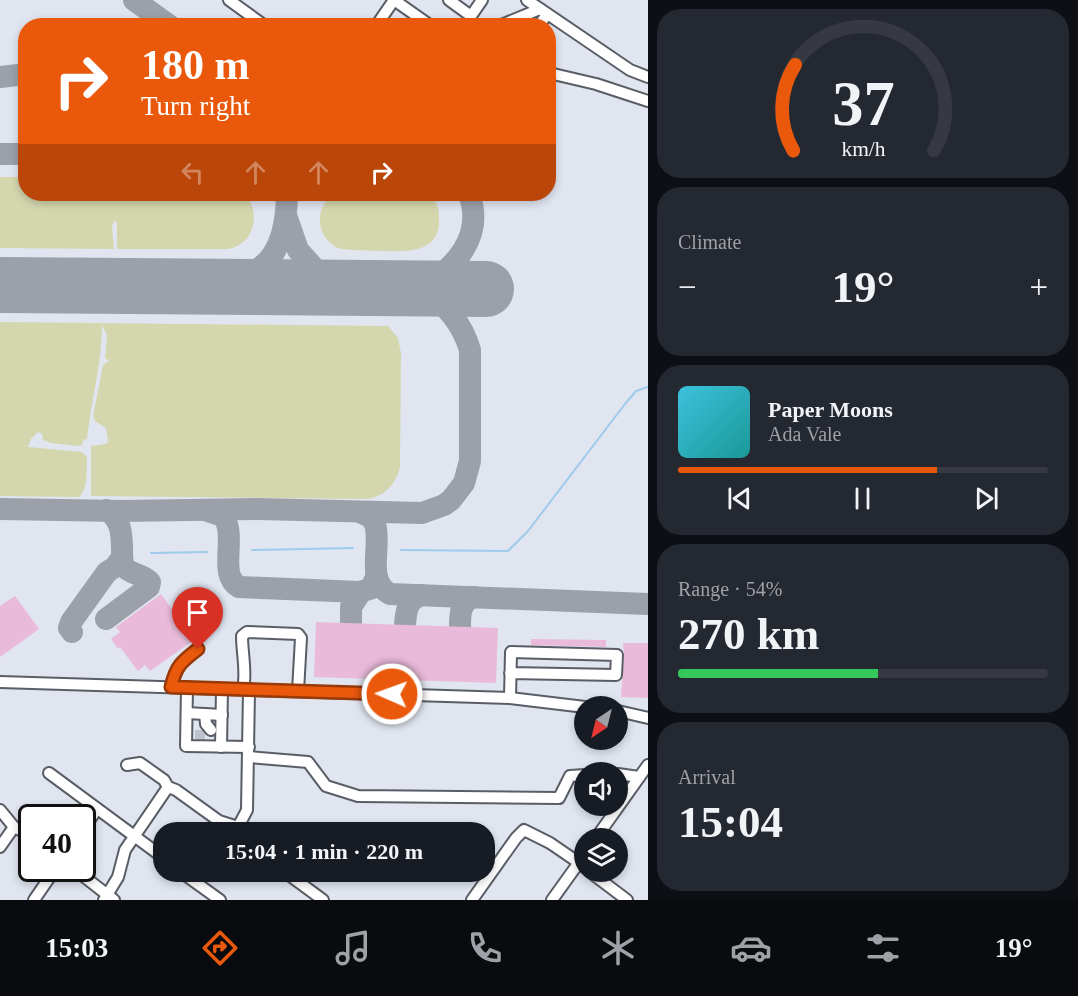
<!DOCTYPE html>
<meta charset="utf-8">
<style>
:root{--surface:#171b24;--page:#242831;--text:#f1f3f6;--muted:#9ea1a6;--line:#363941;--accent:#ea580c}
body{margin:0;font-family:"Times New Roman",serif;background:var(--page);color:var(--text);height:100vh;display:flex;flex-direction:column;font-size:22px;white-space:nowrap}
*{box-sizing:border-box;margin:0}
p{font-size:20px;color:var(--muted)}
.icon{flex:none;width:33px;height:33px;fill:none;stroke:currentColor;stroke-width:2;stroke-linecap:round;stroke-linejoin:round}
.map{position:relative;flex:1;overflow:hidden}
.sheet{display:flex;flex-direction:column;gap:9px;padding:9px;background:#0d0f14;width:430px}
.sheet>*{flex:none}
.top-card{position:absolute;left:18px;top:18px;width:538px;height:183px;border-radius:24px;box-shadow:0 3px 9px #0003;background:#ea580c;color:#fff;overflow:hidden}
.needle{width:39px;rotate:215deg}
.buttons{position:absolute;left:574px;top:696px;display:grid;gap:12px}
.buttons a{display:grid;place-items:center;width:54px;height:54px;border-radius:50%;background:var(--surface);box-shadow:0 3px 9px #0003;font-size:30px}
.speed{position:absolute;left:18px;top:804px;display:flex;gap:12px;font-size:30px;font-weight:700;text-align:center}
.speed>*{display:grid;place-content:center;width:78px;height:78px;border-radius:50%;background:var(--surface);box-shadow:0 3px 9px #0003;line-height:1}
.speed .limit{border:3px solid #111;border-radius:9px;background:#fff;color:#111}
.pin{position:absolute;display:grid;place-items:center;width:51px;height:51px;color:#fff;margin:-62px -26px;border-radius:50% 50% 50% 0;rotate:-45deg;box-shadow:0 0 6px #0007}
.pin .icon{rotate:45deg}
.me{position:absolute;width:66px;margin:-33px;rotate:272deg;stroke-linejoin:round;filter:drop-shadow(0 0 4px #0008)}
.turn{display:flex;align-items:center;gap:21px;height:126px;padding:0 24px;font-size:27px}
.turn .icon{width:78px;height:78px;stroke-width:2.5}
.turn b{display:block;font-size:42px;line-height:51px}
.lanes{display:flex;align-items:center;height:57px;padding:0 24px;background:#0003;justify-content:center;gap:30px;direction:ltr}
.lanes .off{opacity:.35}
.big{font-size:45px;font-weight:800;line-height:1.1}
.sheet .card{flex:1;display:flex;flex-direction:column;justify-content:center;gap:9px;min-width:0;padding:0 21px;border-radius:24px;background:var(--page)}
.sheet .dial{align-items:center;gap:0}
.dial svg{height:156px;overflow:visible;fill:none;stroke:var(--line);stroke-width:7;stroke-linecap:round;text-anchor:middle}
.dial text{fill:var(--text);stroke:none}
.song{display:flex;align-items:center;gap:18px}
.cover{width:72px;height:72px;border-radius:9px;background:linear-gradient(135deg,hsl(190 70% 55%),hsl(180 70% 35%))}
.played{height:6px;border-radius:3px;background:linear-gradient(90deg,var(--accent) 70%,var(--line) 70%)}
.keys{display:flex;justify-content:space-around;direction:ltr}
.heat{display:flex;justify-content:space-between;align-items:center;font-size:33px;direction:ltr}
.charge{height:9px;border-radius:4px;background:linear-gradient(90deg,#34c759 54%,var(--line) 0)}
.trip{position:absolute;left:153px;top:822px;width:342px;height:60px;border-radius:24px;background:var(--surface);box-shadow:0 3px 9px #0003;font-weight:800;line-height:60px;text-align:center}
.dock{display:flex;height:96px;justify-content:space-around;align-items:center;background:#090b0e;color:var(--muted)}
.dock .icon{width:42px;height:42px}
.dock .active{color:var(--accent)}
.dock b{font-size:27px;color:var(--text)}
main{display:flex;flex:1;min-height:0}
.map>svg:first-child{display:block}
.green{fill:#d4d7ae}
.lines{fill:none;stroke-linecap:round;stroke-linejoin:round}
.stream{stroke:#9ecaec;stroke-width:2}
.taxiway{stroke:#9ca0a9;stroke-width:22}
.runway{stroke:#9ca0a9;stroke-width:56}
.building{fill:#e9bad9}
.minor-tunnel{stroke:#bec2cc;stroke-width:10;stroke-dasharray:10 5;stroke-linecap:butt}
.minor-casing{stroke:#595d66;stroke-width:14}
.minor{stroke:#fff;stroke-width:10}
.route-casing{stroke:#983908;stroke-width:15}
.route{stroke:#ea580c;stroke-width:10}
</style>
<main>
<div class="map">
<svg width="648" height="900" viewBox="0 0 648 900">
<rect width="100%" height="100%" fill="#e0e5f0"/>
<!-- green -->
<g class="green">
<path d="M0,177H25L26,194H113V198L117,194H245C262,213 254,246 227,249H117V223L114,220L112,228L114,249L0,248Z"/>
<path d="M332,194H425C435,198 439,205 439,216C442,256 404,251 376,251C364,250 350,251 338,248C316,237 314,210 332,194Z"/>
<path d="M0,322L388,326L398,338L401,353L400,466C397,482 385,497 367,499L91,496V446L105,444L108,442L106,428L95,421L93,416L103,365L109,361L105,358L107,335L102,325C102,363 91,401 87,439L83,440L82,445L78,446L51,443L43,440L42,434L38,432L31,439L28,447L82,452L87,457C86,470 89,488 79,497L0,496Z"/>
</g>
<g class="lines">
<!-- stream -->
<g class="stream">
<path d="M252,550L353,548"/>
<path d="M401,550L508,551L528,531L625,404L636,391L648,387"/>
<path d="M151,553L207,552"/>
</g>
<!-- taxiway -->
<g class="taxiway">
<path d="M134,0L170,26"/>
<path d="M0,77L26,74"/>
<path d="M0,154H26"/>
<path d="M287,218L298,250L332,288"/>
<path d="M209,287C268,276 286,253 287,194"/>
<path d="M420,289C454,269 485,237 469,194"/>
<path d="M0,509L121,511L258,509L422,513L444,505L451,500L464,483L470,461V350C462,323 446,304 423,289"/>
<path d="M106,510C127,522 120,545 123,566C131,575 143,574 150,582L149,587L106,619"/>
<path d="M205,510L223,516C238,536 217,575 239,587L359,592L370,589L376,578"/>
<path d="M360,512L372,518L375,524C382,546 365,581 390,594L648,604"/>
<path d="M351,623V607L361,592"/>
<path d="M405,625C406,611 407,599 422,595"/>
<path d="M460,627C460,614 460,602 474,597"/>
<path d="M72,632L69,628L71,622L107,572L115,567L122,557"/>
</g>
<!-- runway -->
<path class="runway" d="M0,285L486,289"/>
</g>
<!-- building -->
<g class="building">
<path d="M161,594L194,640L150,671L145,665L138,671L120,647L118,649L111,639L120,632L116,627Z"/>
<path d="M15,596L39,629L0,657V606Z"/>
<path d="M316,622L498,628L496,683L314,677Z"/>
<path d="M531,639L606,640V647L531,645Z"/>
<path d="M623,643H648V698L621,697L624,655Z"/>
</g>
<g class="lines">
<!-- minor-tunnel -->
<path class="minor-tunnel" d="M200,739V730"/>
<defs>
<g id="minor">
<path d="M229,0L265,26"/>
<path d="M394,0L431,26"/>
<path d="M449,0L471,16L482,0"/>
<path d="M527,0L630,70L648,77"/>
<path d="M376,26L394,0"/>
<path d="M499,26L540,9"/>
<path d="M539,26L547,14"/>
<path d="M549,73L596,84L648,101"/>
<path d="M0,682L510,698L585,707"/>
<path d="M171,687C176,666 181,662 198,649"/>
<path d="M187,688L186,746L249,747"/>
<path d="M243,689C247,672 242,654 242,636L247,632L298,634L301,638L298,691"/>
<path d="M510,698L511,652L617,655L616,675L510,673"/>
<path d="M618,711L648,718"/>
<path d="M187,713L222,715"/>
<path d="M205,714L206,724L211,730"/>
<path d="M221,747L222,689"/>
<path d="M249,757L308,762L326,786L358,796L559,798L570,776L585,775"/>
<path d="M127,765L140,763L164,780L168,787L176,790L219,821L238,827L241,832"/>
<path d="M49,773L164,858"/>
<path d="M618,774L639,777"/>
<path d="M0,810L14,827L32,836"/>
<path d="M238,827L247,810L249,691"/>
<path d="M82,831L97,809"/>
<path d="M596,838L648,765"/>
<path d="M0,847L14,827"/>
<path d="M73,868L114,900"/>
<path d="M181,872L220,900"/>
<path d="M285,872L323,900"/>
<path d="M590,872L627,900"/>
<path d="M34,900L56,868"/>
<path d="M104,900L118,877L125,850L168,787"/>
<path d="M472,900L516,838L524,830L550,843L585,867"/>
<path d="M552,900L585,854"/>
</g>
</defs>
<!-- minor casing -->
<use href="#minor" class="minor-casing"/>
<!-- minor -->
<use href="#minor" class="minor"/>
</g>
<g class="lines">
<defs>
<path id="route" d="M198,649C181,662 176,666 171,687L392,694"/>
</defs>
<!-- route casing -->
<use href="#route" class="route-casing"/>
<!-- route -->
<use href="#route" class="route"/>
</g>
</svg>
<div class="buttons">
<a><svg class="needle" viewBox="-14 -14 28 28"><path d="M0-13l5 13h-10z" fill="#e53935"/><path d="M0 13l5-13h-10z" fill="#9ea1a6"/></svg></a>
<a><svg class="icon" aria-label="sound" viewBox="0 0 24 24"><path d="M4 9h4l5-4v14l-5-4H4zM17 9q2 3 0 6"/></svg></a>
<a><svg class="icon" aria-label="layers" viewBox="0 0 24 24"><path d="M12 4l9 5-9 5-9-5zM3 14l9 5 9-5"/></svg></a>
</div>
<div class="speed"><div class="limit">40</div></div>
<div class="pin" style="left:198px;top:649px;background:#d93025"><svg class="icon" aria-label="arrive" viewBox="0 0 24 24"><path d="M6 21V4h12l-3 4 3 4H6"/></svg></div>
<svg class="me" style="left:392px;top:694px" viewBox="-20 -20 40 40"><circle r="17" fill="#ea580c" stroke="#fff" stroke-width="3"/><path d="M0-11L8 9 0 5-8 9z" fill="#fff"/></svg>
<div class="trip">15:04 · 1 min · 220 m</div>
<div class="top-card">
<div class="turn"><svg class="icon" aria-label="right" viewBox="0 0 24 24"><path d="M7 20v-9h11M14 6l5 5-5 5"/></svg><div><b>180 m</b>Turn right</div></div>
<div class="lanes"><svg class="icon off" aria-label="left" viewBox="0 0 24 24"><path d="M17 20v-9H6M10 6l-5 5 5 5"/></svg><svg class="icon off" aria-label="ahead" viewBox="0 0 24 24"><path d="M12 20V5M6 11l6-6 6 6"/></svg><svg class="icon off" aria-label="ahead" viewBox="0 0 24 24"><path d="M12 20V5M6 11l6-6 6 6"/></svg><svg class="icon" aria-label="right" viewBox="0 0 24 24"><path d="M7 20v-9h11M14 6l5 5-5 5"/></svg></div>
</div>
</div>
<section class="sheet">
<div class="card dial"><svg viewBox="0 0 100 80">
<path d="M14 69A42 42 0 1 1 86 69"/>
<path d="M14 69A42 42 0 0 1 15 25" stroke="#ea580c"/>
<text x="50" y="56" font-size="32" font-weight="700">37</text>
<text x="50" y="72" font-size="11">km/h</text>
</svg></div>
<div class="card"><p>Climate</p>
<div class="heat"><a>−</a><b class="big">19°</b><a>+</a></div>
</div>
<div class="card">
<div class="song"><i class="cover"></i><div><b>Paper Moons</b><p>Ada Vale</p></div></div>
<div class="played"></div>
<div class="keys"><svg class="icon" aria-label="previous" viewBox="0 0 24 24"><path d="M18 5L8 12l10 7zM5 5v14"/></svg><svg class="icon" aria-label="pause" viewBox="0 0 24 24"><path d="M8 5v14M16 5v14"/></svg><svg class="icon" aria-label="next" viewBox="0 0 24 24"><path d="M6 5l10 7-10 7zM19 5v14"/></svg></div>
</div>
<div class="card"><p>Range · 54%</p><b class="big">270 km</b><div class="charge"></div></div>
<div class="card"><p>Arrival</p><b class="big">15:04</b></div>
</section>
</main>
<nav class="dock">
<b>15:03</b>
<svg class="icon active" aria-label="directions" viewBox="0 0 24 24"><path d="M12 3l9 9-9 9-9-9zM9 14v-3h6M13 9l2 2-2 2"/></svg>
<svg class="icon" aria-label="music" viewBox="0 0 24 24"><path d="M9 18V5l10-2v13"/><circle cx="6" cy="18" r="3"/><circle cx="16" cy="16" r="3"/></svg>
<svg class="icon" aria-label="phone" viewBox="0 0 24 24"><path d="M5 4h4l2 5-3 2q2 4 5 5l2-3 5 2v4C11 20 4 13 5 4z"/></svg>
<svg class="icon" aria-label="climate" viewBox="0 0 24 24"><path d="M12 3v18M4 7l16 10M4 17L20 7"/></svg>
<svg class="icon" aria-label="car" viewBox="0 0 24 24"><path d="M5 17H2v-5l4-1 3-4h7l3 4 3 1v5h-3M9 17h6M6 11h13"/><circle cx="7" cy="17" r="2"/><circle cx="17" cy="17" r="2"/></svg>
<svg class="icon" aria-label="filters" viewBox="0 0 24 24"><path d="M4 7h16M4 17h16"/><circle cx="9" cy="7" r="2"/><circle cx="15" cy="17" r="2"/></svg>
<b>19°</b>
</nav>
